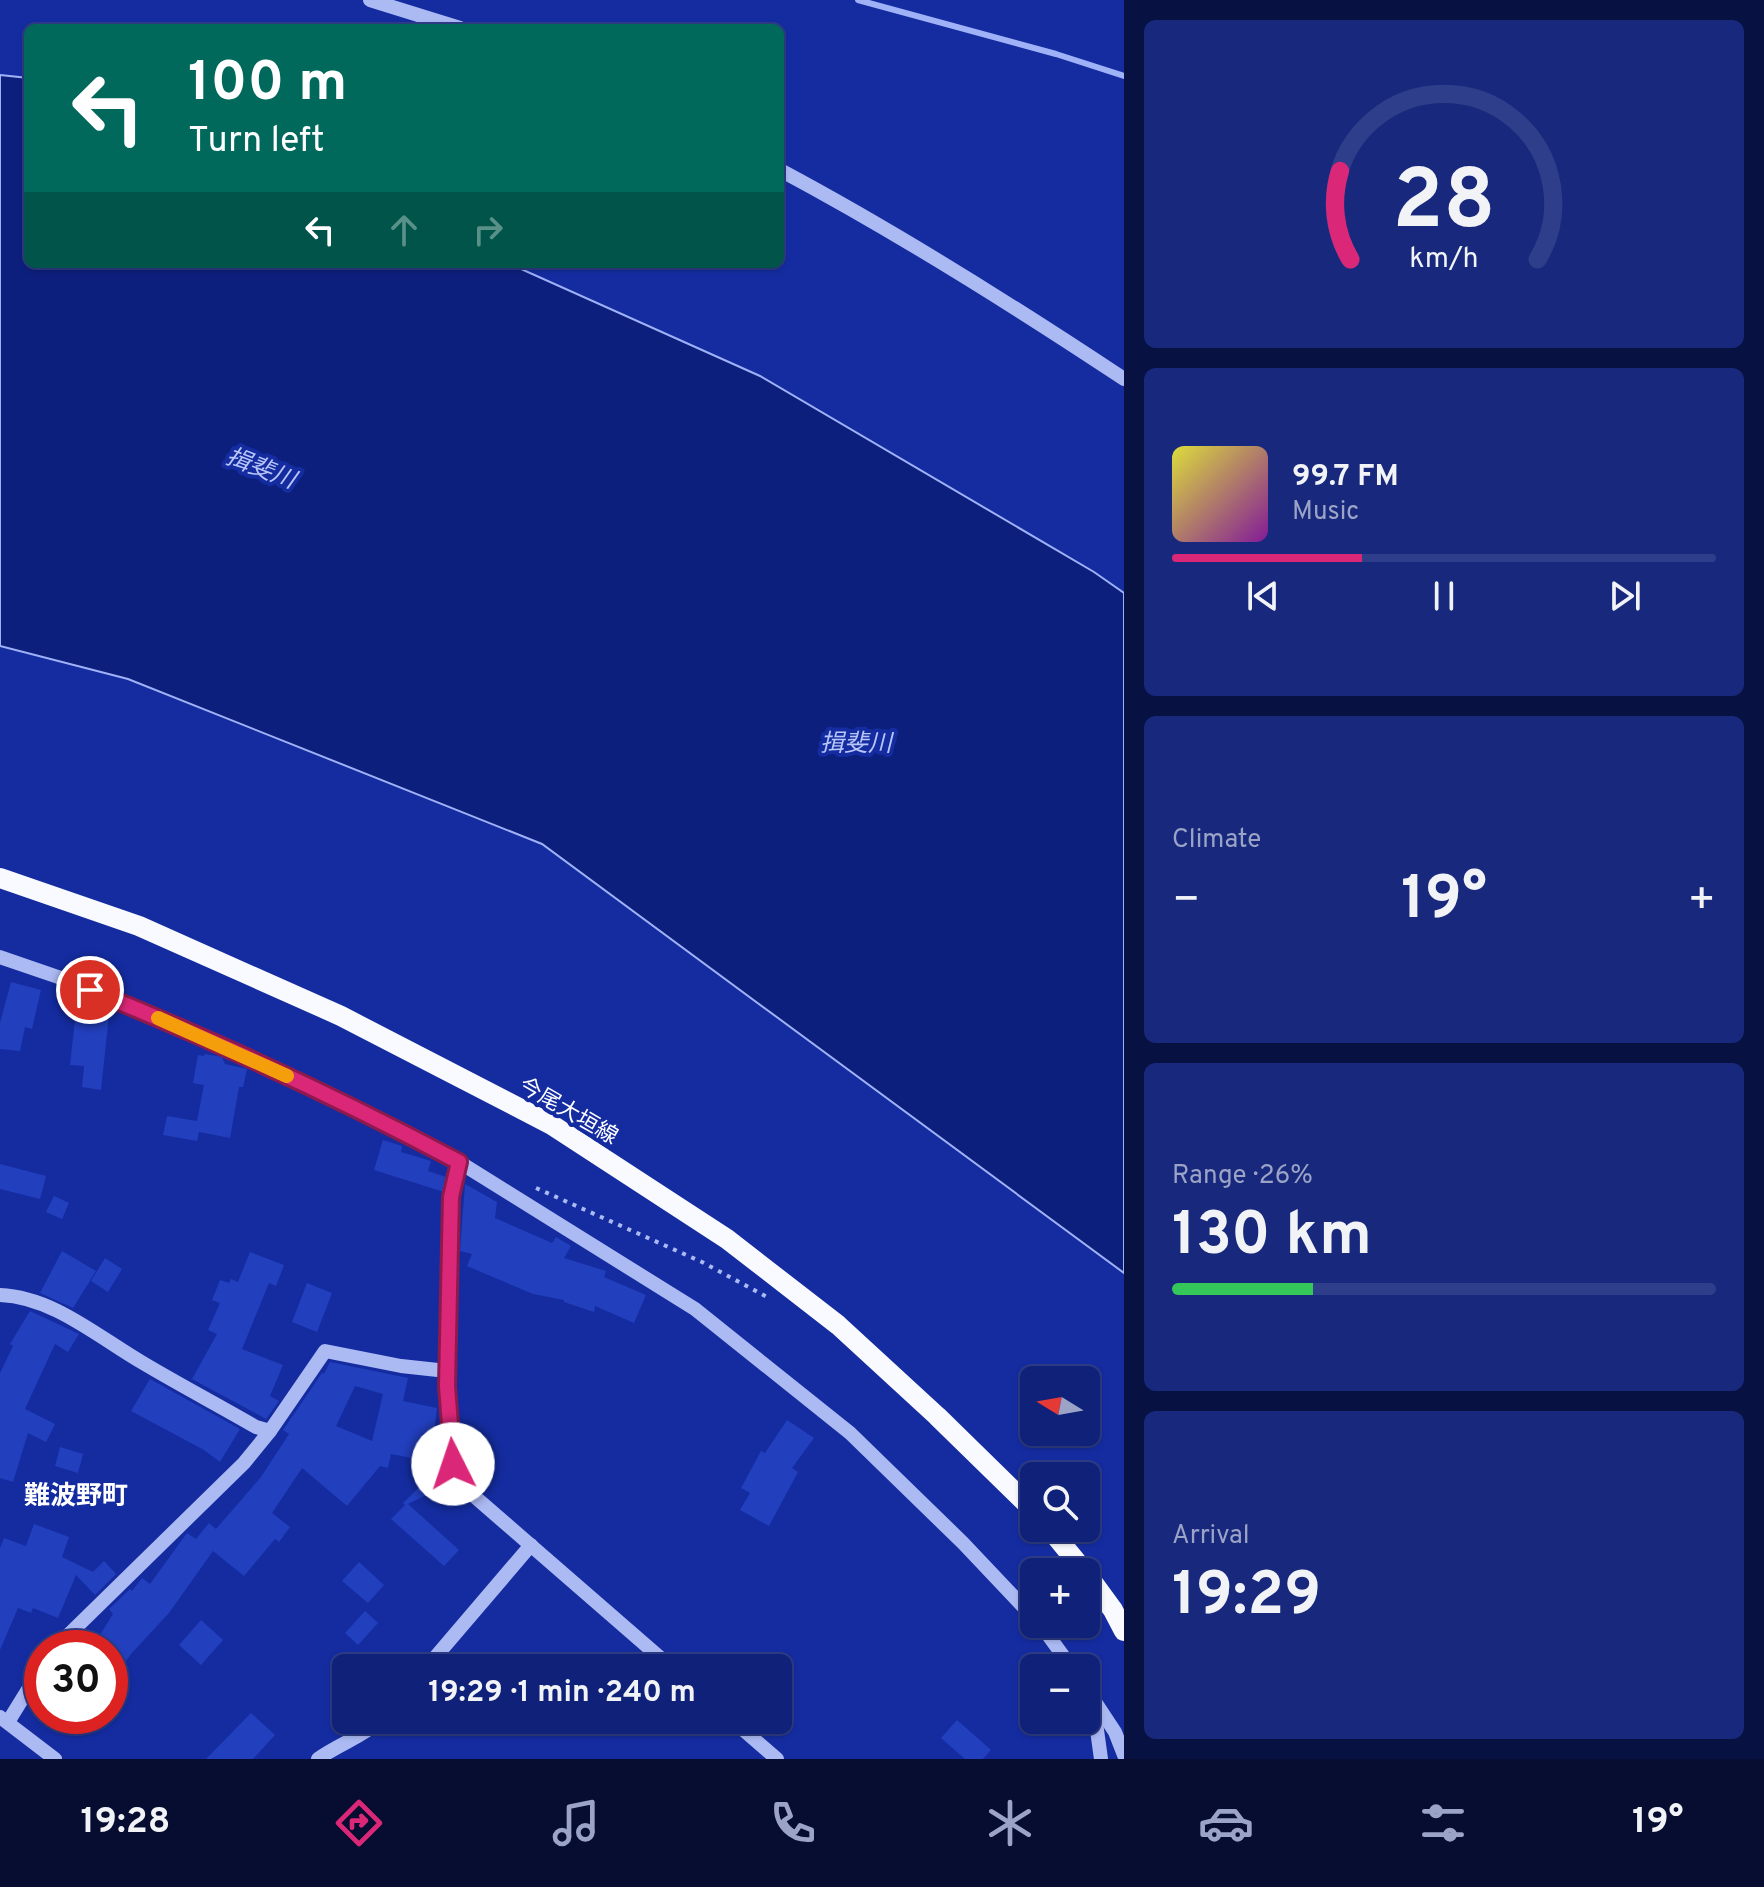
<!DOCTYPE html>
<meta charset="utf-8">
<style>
:root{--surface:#0f2178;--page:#18297d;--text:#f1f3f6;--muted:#9ba3c6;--line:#2f3e8a;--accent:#db2777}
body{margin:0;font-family:Overpass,"Noto Sans JP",sans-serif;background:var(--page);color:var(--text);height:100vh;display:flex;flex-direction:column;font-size:30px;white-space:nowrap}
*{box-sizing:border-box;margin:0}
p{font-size:26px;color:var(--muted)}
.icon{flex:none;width:44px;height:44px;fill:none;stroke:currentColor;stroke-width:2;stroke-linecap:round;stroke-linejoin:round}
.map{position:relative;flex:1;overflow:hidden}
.sheet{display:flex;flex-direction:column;gap:20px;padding:20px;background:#081242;width:640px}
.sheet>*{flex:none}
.hud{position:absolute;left:24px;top:24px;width:760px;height:244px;border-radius:12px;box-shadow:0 2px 6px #0004,0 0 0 2px var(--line);background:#00695c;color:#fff;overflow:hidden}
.needle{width:52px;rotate:281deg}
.tools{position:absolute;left:1020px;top:1366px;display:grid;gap:16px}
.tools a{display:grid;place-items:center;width:80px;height:80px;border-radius:12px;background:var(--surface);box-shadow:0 2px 6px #0004,0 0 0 2px var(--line);font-size:40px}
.speed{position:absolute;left:24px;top:1630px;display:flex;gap:16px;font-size:40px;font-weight:700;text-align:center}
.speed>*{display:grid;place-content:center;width:104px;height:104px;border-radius:50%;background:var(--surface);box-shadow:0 2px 6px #0004,0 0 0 2px var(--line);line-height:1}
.speed .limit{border:12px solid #d22;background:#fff;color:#111}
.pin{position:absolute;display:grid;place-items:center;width:68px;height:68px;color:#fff;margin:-34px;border:4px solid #fff;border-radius:50%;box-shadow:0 2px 8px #0007}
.me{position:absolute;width:88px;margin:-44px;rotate:356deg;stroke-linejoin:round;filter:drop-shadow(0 0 6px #0008)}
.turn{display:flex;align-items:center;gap:28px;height:168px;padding:0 32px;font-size:36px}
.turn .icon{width:104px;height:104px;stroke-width:2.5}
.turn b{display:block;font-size:56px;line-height:68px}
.lanes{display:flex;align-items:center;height:76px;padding:0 32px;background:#0003;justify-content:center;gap:40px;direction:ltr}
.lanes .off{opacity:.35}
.big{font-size:60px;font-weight:700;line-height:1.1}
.sheet .widget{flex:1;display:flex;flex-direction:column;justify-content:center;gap:12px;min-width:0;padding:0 28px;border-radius:12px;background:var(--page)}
.sheet .dial{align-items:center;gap:0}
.dial svg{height:208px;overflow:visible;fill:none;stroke:var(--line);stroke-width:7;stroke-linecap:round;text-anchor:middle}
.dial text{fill:var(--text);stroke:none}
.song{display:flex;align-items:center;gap:24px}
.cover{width:96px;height:96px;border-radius:12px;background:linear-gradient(135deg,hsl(60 70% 55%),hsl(290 70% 35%))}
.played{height:8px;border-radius:4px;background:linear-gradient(90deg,var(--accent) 35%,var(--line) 35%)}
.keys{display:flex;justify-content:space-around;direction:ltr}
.heat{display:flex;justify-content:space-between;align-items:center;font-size:44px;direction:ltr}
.charge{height:12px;border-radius:6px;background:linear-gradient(90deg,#34c759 26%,var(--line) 0)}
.trip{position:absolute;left:332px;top:1654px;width:460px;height:80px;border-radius:12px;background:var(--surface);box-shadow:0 2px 6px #0004,0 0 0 2px var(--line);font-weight:700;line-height:80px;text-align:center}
.tab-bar{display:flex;height:128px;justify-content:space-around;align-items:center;background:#060d30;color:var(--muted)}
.tab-bar .icon{width:56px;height:56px}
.tab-bar .current{color:var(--accent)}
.tab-bar b{font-size:36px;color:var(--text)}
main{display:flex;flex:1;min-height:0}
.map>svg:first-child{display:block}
.water{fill:#0c1f7c;stroke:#9fb1f7;stroke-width:2}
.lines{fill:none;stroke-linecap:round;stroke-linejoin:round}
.stream{stroke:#9fb1f7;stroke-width:6}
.building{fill:#223fbe;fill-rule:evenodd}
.path{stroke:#acbaf4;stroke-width:4;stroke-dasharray:4 6;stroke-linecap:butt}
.minor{stroke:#acbaf4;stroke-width:14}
.major{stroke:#f9faff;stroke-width:20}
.route-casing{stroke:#8e194d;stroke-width:20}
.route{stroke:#db2777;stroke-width:14}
.slow{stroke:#f59e0b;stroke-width:14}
.labels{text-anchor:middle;stroke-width:8;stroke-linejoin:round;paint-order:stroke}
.street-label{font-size:22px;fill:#fff;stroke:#142ca0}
.water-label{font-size:24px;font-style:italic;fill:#b9c6fa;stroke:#142ca0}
.quarter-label{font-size:26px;font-weight:bold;fill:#fff;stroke:#142ca0}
</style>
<main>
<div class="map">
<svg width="1124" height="1759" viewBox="0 0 1124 1759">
<rect width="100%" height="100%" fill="#142ca0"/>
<!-- water -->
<path class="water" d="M0,75L28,78V264H510L760,376L1094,572L1124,593V1273L542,844L128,679L0,646Z"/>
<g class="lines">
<!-- stream -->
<path class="stream" d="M858,0L1056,54L1124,76"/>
</g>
<!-- building -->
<g class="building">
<path d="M11,982L41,990L32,1029L25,1027L20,1051L0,1049V1023Z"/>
<path d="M76,1011L109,1015L101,1090L82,1087L84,1066L70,1065Z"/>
<path d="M205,1054L222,1057L225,1064L247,1069L243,1087H239L230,1138L199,1132L197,1141L163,1135L167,1116L197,1121L204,1085L193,1083L198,1055L204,1056Z"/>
<path d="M383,1140L402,1146L401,1152L431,1161L428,1171L446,1177L444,1192L374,1170Z"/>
<path d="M0,1164L46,1176L40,1199L0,1189Z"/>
<path d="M465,1184L497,1202L495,1218L552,1243L556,1237L571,1246L564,1258L606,1271L604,1277L646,1295L634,1323L595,1306L594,1312L564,1302V1300L533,1294L467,1266L472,1254L460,1251Z"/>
<path d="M54,1196L69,1203L62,1219L46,1212Z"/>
<path d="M62,1251L96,1271L73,1308L40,1293Z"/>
<path d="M250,1252L284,1265L276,1286L269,1283L242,1349L283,1365L270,1396L279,1401L266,1419L192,1379L217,1334L208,1330L220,1303L212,1300L220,1280L229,1283L231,1279L238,1282Z"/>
<path d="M105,1258L122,1269L108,1292L91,1281Z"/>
<path d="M307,1283L332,1293L317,1332L292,1322Z"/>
<path d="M30,1311L79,1334L68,1352L55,1344L25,1409L55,1424L46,1442L28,1433L13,1482L0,1478V1373L13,1346L10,1344Z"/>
<path d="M330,1362L408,1378L403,1401L437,1408L434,1432L439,1433L440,1447L437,1463L391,1454L388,1468L380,1466L347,1506L302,1468L272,1513L290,1527L279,1542L275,1539L244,1576L213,1551L169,1613L131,1654L110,1684V1648H92L113,1614L109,1609L130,1589L132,1591L142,1578L150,1584L187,1533L196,1539L209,1523L216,1529L261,1477L289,1434L283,1430L322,1373L324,1374ZM355,1386L383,1394L372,1441L336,1426Z"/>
<path d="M150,1379L240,1429L220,1462L204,1450L131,1411Z"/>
<path d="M787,1420L814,1438L792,1468L798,1472L769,1526L740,1510L750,1493L741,1488L761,1451L765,1453Z"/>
<path d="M60,1447L83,1454L78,1473L55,1466Z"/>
<path d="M439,1468L447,1485L408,1504L459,1550L444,1566L391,1519L405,1505L403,1503Z"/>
<path d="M34,1524L69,1537L62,1557L93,1572L104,1561L116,1574L95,1595L76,1575L58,1618L33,1608L31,1613L18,1608L0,1650V1548L4,1538L26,1546Z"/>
<path d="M359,1562L384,1585L368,1603L342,1581Z"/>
<path d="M365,1611L378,1623L358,1645L345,1633Z"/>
<path d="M201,1620L223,1640L201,1665L179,1645Z"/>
<path d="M251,1713L275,1735L253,1759H206Z"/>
<path d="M957,1720L991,1750L983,1759H965L941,1738Z"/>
</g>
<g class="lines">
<!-- path -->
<path class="path" d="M536,1188L702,1262L767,1297"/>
<!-- minor -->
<g class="minor">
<path d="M370,0L460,28"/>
<path d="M780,170C900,234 1011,304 1124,379"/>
<path d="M0,957L61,978L203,1036L368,1113L459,1162L695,1309L850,1433L963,1543L1034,1618"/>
<path d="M459,1162C448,1211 450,1260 449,1310C447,1367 441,1430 459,1483L672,1668"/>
<path d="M0,1295C53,1297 98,1337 143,1363C180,1385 218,1405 256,1427L270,1431"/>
<path d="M1040,1624L1072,1668"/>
<path d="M55,1648L244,1463L270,1431L325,1351L401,1366L447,1371"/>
<path d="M426,1668L531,1545"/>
<path d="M1086,1688L1115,1732L1124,1755"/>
<path d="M1093,1701L1101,1759"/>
<path d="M0,1717L55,1759"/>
<path d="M732,1720L777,1759"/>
<path d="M8,1722L42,1667"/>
<path d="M318,1759C339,1744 362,1737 381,1720"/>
</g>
<!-- major -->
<g class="major">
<path d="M0,878L139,926L341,1016L552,1125L727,1239L838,1325L937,1416L1034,1511"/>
<path d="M1049,1528L1085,1572"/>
<path d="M1086,1573L1113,1610L1124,1631"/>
</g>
</g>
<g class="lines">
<defs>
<path id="route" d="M90,990C216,1041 339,1098 459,1162L451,1197L447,1386L453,1464"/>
</defs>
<!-- route casing -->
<use href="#route" class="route-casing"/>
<!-- route -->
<use href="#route" class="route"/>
<!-- slow -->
<path class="slow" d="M158,1018L287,1076"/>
</g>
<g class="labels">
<!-- street labels -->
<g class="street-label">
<text transform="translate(569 1110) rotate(30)" y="8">今尾大垣線</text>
</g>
<!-- water labels -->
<g class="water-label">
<text transform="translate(261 468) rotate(21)" y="8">揖斐川</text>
<text x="856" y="751">揖斐川</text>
</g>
<!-- quarter labels -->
<g class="quarter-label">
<text x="76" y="1504">難波野町</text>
</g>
</g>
</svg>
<div class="tools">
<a><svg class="needle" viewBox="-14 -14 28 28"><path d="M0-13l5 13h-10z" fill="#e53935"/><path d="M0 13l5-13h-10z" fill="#9ba3c6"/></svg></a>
<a><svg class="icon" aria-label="search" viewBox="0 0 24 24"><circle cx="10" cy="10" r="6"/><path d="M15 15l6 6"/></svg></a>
<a>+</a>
<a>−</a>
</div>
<div class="speed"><div class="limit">30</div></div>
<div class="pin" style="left:90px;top:990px;background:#d93025"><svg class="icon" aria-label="arrive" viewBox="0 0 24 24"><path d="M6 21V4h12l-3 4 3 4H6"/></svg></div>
<svg class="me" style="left:453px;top:1464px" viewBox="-20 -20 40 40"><circle r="19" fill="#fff"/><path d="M0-13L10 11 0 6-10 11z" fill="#db2777"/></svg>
<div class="trip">19:29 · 1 min · 240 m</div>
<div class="hud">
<div class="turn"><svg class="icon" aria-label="left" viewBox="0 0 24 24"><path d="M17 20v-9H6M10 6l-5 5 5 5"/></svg><div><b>100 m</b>Turn left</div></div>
<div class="lanes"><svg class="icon" aria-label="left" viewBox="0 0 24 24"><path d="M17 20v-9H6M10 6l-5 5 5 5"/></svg><svg class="icon off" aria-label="ahead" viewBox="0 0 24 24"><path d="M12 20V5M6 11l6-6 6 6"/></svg><svg class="icon off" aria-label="right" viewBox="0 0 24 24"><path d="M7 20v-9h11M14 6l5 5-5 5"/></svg></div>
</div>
</div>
<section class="sheet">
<div class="widget dial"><svg viewBox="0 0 100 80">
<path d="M14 69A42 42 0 1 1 86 69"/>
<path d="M14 69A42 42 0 0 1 10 35" stroke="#db2777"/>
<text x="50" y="56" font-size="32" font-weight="700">28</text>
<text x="50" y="72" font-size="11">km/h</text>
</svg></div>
<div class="widget">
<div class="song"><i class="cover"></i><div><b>99.7 FM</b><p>Music</p></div></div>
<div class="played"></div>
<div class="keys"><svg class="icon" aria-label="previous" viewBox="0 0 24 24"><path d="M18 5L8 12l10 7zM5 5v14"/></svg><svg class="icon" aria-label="pause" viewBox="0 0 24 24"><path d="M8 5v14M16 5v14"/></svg><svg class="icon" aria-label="next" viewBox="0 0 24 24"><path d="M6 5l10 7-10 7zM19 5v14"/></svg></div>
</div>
<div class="widget"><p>Climate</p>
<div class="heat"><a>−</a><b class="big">19°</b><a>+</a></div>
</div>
<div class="widget"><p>Range · 26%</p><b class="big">130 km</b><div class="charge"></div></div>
<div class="widget"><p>Arrival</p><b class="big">19:29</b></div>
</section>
</main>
<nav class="tab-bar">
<b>19:28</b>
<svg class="icon current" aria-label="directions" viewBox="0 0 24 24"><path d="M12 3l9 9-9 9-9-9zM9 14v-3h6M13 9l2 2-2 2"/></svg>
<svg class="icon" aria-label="music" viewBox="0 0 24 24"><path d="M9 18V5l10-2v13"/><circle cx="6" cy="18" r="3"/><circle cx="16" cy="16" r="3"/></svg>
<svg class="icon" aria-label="phone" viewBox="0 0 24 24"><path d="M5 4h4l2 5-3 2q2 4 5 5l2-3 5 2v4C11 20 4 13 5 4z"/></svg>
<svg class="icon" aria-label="climate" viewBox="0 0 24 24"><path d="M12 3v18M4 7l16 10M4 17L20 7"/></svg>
<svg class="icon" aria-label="car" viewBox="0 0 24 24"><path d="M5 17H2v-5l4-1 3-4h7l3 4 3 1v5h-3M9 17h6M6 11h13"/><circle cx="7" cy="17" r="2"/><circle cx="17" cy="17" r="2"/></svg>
<svg class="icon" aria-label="filters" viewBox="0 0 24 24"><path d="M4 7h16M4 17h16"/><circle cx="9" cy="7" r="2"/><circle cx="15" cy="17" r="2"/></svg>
<b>19°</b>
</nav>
